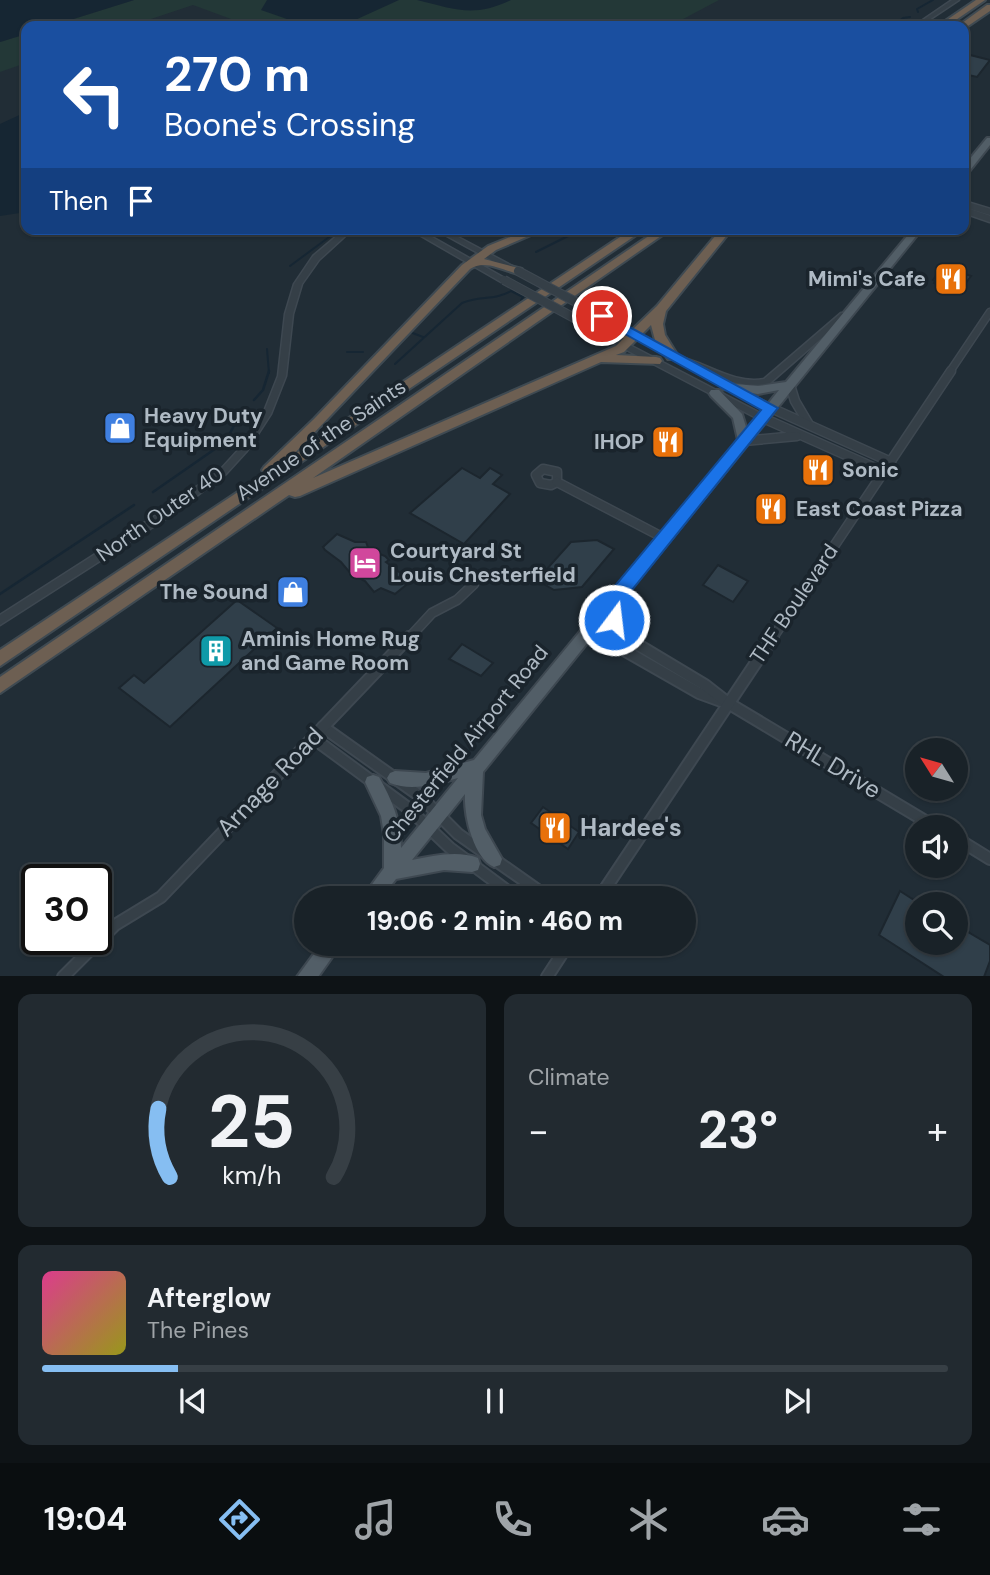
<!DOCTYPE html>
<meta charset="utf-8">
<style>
:root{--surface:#192228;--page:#222a30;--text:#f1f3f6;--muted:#9fa4a8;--line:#373f45;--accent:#86bef2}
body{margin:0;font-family:"DM Sans",sans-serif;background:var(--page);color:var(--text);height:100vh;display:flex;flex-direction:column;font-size:26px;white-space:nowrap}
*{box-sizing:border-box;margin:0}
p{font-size:23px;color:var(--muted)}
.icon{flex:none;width:38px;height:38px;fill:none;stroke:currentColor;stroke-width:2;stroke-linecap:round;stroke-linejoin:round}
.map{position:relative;height:976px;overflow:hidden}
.sheet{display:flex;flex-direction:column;gap:18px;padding:18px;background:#0e1316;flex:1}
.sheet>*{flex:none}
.top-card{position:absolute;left:21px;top:21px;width:948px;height:214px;border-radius:14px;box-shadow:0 2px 5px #0004,0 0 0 2px var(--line);background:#1a4fa0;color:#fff;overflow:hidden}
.needle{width:46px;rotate:307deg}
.fabs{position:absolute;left:905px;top:738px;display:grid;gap:14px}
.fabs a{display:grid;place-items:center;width:63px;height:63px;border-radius:50%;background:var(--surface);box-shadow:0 2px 5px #0004,0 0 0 2px var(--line);font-size:35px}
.speed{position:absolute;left:21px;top:864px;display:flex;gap:14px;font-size:35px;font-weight:700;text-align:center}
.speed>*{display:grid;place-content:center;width:91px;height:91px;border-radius:50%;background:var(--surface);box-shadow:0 2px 5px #0004,0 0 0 2px var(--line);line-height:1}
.speed .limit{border:4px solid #111;border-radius:10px;background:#fff;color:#111}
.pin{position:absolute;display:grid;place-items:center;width:60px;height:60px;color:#fff;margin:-30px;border:4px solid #fff;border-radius:50%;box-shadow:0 2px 7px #0007}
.me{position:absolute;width:77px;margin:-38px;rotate:15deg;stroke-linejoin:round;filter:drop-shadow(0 0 5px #0008)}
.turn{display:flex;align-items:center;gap:24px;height:147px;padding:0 28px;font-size:32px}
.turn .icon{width:91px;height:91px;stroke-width:2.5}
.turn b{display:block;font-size:49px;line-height:60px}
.then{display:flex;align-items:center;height:66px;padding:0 28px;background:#0003;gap:14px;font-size:26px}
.big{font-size:52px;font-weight:700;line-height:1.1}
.sheet .card{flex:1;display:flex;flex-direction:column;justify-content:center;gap:10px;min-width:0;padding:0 24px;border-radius:14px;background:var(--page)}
.sheet .dial{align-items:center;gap:0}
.dial svg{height:182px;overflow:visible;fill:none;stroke:var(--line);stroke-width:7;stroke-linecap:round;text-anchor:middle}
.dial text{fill:var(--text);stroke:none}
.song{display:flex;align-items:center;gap:21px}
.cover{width:84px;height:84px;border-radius:10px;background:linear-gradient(135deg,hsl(330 70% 55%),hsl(60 70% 35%))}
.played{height:7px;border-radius:4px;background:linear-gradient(90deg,var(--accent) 15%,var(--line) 15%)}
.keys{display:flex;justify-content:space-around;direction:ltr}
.heat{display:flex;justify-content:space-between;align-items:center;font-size:38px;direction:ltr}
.sheet .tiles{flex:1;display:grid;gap:18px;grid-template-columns:1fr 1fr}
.card:last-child{grid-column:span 2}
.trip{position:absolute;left:294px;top:886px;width:402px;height:70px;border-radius:35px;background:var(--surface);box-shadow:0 2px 5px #0004,0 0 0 2px var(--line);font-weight:700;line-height:70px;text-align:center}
.menu{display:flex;height:112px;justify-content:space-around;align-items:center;background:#0a0e10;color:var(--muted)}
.menu .icon{width:49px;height:49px}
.menu .current{color:var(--accent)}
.menu b{font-size:32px;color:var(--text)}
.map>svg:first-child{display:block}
.green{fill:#233837}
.water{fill:#162633}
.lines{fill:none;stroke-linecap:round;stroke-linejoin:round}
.stream-far1{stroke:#162633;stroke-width:2}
.stream{stroke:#162633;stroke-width:2.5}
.building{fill:#303f4a;stroke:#1c262e;stroke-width:2}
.minor-far2-casing{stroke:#3e4851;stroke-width:9}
.minor-far1-casing{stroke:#3e4851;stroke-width:11}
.minor-casing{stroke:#3e4851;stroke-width:14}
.tertiary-casing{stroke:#3e4851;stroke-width:3}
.primary-casing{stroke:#3e4851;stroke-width:4}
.motorway-casing{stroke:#3f4a52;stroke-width:4}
.minor-far2{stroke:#353f47;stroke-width:6}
.minor-far1{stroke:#353f47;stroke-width:8}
.minor{stroke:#353f47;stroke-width:10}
.tertiary{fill:#353f47;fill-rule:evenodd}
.primary{fill:#525e67;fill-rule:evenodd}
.motorway{fill:#6d5f52;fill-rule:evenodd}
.tertiary-bridge-casing{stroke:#3e4851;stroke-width:10;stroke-linecap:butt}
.tertiary-bridge{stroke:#353f47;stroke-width:8}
.route{fill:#1a73e8;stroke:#114b97;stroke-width:2}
.labels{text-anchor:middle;stroke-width:7;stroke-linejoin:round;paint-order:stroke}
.poi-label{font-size:21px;font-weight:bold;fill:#afbac4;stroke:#1a242c;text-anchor:start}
.street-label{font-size:21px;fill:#afbac4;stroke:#1a242c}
.near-street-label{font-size:24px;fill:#afbac4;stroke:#1a242c}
.near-poi-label{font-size:24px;font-weight:bold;fill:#afbac4;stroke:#1a242c;text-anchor:start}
</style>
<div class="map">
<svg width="990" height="977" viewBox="0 0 990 977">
<rect width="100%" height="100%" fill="#212d36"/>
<!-- green -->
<g class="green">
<path d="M134,0H719L670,26H250L193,5L130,26H51Z"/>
<path d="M26,34V63L0,72V42Z"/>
</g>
<!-- water -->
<g class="water">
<path d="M0,0H134L51,26H26V34L0,42Z"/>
<path d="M267,0H399L342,26H307L261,10Z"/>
<path d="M417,0H511C474,18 454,9 417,0Z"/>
<path d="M26,112V212L0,216V124Z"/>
</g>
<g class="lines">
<!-- stream-far1 -->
<g class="stream-far1">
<path d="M918,12L917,9L933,0"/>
<path d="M893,26L903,18L910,17"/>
<path d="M536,252L582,229"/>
<path d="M290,266L340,229"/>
<path d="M410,332L423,337"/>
<path d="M267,349L269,373"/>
<path d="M347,352H363"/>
<path d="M395,364L462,303C480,295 493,301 511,291L523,297L521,300"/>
</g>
<!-- stream -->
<g class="stream">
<path d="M254,400L263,390L269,371"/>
<path d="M153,492L225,442L240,415"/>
<path d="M0,594L134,505"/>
</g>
</g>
<!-- building -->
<g class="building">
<path d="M970,55L990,60L977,77L964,74V60Z"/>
<path d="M941,269L954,273L956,271L971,276L962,288L956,285L953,290L934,283L935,281L933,280Z"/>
<path d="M462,468L480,478L490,468L502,475L493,484L510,494L464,544L410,513Z"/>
<path d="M337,534L355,542H366L369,550L385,556L389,560L386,562L411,581L395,594L381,588L374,592L365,581L351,574L341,562L325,550L323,547Z"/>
<path d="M597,540L614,549L582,587L554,590L537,580L571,542Z"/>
<path d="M718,565L748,581L733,602L703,585Z"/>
<path d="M237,600L277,628L170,727L119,688L134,675L144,683Z"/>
<path d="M462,644L493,663L481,676L449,659Z"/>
<path d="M543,807L579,832L568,849L531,823Z"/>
<path d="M900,891L917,902V943H956V925L990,945V961L984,977H944L879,935Z"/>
</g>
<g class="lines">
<defs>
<g id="minor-far2">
<path d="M964,204L990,212"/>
<path d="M964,210L990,219"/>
<path d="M949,373L990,312"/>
</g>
<g id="minor-far1">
<path d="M790,385L795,401L808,423"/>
<path d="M771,408L891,462"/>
<path d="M763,418L884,472"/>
<path d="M744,441L797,436"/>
<path d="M543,469L557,472V482L551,485L540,483L536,475Z"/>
<path d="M557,482L664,538"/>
<path d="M610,604L617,626L628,639"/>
<path d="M589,630L604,639"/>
<path d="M408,639L432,613L457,600L474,584"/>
<path d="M772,639L951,371"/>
</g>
<g id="minor">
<path d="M601,637L699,693L721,701"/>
<path d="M625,637L705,685L728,703L937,828"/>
<path d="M323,727L420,796L458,834L549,898"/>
<path d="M313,738L408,808L450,848L517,898"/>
<path d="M956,838L990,859"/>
<path d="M599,898L773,637"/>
<path d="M63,977L115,925L161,897L409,637"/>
<path d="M547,977L569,943"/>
</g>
<g id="tertiary">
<path d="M952,0H959L920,26H914Z"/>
<path d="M345,229H353L319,260L302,284L293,314L286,376L271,414L247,451L226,474L167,518L0,625V615L161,512L220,470L241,447L263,414L278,376L285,314L294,284L313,256Z"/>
<path d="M409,229H418L508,280L507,282H501Z"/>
<path d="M434,229H443L518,269L514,271H511Z"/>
<path d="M841,313H847L848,315L770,383C753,387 738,384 721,379L774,406L775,408L771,411L697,373L696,371L697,369L674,360L673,357H669L598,316L599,314H605L675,353L676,356C705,361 733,385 764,379Z"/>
<path d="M599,329L766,416L768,418L763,421L760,420L596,334L595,332Z"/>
</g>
<g id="primary">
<path d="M987,138H990V145L967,174L964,175V166Z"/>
<path d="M913,229H922L483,772L481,815L485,829L502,859L500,865L494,867C473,858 464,815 465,794L412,860C433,856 457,850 478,858L480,864L478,870L472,872L444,870L396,879L381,898H362L384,868V834L381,816L365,782L367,777L373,775L379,777C392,800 401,821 401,848L458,778C436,784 412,792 390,783L387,778L390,773L395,771L426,773L474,760L738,440L733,418L711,396L709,393L711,390H719L742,414L747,430L779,390L758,394L723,389L721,386L723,383L758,386L786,382Z"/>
<path d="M322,943H342L318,977H297Z"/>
</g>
<g id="motorway">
<path d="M976,0H985L947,26H938Z"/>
<path d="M987,5H990V11L965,28L958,26Z"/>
<path d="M530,229H545L496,250L484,259L522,269V273L518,274C503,270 484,259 470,269L292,456L632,229H645L0,666V650L265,474L262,470L264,467L314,419L462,265L488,246Z"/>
<path d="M659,229H671L313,478L616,346L624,338L616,339L585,329V323L589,322L617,331L632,330L657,306L721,229H732L666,311L663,324L665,335L678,356L676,359H668L655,340L651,325L624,352L616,355L656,357L660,358L662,361L660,364L601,362L300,496L295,497L289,495L0,693V677Z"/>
</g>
</defs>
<!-- minor-far2 casing -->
<use href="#minor-far2" class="minor-far2-casing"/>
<!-- minor-far1 casing -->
<use href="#minor-far1" class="minor-far1-casing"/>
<!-- minor casing -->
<use href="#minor" class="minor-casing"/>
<!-- tertiary casing -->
<use href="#tertiary" class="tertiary-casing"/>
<!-- primary casing -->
<use href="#primary" class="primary-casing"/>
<!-- motorway casing -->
<use href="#motorway" class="motorway-casing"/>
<!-- minor-far2 -->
<use href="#minor-far2" class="minor-far2"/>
<!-- minor-far1 -->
<use href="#minor-far1" class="minor-far1"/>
<!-- minor -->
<use href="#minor" class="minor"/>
<!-- tertiary -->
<use href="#tertiary" class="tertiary"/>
<!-- primary -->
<use href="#primary" class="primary"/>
<!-- motorway -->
<use href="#motorway" class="motorway"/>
<defs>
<g id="tertiary-bridge">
<path d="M518,271L602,316"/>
<path d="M504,280L589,326"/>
</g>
</defs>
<!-- tertiary-bridge casing -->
<use href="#tertiary-bridge" class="tertiary-bridge-casing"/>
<!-- tertiary-bridge -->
<use href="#tertiary-bridge" class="tertiary-bridge"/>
</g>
<!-- route -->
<path class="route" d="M602,312L778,408L620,605L623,620L621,625L614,627L608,625L602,604L604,599L761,410L598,319V313Z"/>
<!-- icons -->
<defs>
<symbol id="restaurant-square" viewBox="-11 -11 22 22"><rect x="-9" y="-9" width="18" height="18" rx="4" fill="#e8710a" stroke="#1a242c"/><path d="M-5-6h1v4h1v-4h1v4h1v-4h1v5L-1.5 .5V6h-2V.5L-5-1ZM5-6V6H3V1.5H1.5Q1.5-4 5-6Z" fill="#fff"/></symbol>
<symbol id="shop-square" viewBox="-11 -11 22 22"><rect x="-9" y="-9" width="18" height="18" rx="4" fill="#3f7fe0" stroke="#1a242c"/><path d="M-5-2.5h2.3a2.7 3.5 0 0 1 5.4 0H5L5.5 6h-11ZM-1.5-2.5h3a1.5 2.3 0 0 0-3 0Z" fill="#fff"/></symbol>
<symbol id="hotel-square" viewBox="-11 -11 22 22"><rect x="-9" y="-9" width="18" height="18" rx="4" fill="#d1479c" stroke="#1a242c"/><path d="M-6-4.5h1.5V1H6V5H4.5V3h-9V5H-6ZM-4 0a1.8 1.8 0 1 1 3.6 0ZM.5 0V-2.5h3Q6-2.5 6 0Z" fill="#fff"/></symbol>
<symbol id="building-square" viewBox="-11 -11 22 22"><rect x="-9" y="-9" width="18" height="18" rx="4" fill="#0f9aa8" stroke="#1a242c"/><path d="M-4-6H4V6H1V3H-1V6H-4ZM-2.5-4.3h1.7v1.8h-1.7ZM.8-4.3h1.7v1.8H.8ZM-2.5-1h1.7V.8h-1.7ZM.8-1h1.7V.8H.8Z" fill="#fff"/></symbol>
</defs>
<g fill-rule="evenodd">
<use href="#restaurant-square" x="932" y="260" width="38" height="38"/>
<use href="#shop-square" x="101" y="409" width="38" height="38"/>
<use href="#restaurant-square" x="649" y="423" width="38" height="38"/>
<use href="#restaurant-square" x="799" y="451" width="38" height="38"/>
<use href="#restaurant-square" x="752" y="490" width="38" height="38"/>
<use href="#hotel-square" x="346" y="544" width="38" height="38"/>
<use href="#shop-square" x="274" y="573" width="38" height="38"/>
<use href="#building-square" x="197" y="632" width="38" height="38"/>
<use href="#restaurant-square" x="536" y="809" width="38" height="38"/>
</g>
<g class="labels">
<!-- poi labels -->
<g class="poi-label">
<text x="926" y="286" text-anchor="end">Mimi's Cafe</text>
<text x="144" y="423">Heavy Duty<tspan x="144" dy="24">Equipment</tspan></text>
<text x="644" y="449" text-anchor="end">IHOP</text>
<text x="842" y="477">Sonic</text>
<text x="796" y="516">East Coast Pizza</text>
<text x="390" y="558">Courtyard St<tspan x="390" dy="24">Louis Chesterfield</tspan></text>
<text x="268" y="599" text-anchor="end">The Sound</text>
<text x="241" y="646">Aminis Home Rug<tspan x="241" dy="24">and Game Room</tspan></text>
</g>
<!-- street labels -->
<g class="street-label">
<text transform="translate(321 440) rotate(-34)" y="7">Avenue of the Saints</text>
<text transform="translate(160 514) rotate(-35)" y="7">North Outer 40</text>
<text transform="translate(794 604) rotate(-56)" y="7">THF Boulevard</text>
<text transform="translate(466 744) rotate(-51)" y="7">Chesterfield Airport Road</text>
</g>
<!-- near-street labels -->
<g class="near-street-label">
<text transform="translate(833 765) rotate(31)" y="8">RHL Drive</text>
<text transform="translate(270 782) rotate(-46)" y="8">Arnage Road</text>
</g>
<!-- near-poi labels -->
<g class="near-poi-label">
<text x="580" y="836">Hardee's</text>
</g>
</g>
</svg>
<div class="fabs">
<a><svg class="needle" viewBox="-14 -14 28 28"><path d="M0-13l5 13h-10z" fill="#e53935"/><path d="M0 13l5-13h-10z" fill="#9fa4a8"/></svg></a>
<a><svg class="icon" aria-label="sound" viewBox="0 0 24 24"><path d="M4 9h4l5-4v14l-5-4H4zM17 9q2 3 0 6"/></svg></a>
<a><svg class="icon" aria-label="search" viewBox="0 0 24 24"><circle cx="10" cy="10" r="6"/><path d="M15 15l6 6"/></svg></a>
</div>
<div class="speed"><div class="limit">30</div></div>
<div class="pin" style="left:602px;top:316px;background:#d93025"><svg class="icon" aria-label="arrive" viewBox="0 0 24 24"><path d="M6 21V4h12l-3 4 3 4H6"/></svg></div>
<svg class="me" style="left:614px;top:620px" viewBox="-20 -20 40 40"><circle r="17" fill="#1a73e8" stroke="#fff" stroke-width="3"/><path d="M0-11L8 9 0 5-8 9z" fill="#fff"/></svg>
<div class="trip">19:06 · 2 min · 460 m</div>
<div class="top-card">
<div class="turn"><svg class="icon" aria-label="left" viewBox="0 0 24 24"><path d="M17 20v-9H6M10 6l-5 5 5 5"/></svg><div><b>270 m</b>Boone's Crossing</div></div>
<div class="then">Then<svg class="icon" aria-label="arrive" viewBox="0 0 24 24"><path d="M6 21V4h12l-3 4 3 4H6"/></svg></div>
</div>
</div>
<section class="sheet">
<div class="tiles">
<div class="card dial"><svg viewBox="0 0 100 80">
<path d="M14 69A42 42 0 1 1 86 69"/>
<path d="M14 69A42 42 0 0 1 9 39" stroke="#86bef2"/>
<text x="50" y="56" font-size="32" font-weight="700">25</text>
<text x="50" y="72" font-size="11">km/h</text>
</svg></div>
<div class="card"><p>Climate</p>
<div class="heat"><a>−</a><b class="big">23°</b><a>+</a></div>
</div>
<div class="card">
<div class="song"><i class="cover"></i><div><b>Afterglow</b><p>The Pines</p></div></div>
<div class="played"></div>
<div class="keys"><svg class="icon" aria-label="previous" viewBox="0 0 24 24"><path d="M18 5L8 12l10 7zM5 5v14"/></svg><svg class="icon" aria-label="pause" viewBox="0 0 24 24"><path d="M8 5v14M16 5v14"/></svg><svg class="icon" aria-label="next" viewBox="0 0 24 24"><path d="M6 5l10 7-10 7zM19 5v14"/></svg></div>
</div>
</div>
</section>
<nav class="menu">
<b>19:04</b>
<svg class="icon current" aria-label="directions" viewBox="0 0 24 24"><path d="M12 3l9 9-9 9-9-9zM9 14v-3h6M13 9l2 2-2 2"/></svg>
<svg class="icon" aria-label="music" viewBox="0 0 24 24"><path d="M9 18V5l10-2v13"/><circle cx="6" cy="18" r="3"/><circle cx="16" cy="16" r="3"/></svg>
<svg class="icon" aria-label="phone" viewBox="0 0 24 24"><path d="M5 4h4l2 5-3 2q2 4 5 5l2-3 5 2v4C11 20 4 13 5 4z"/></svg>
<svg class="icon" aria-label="climate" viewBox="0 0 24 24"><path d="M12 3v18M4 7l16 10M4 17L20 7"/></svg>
<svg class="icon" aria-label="car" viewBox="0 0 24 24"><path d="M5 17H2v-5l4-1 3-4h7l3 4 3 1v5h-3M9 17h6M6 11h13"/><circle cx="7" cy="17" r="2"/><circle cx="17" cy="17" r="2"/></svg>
<svg class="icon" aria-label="filters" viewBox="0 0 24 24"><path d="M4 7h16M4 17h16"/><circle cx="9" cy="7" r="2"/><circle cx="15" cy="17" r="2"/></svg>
</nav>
